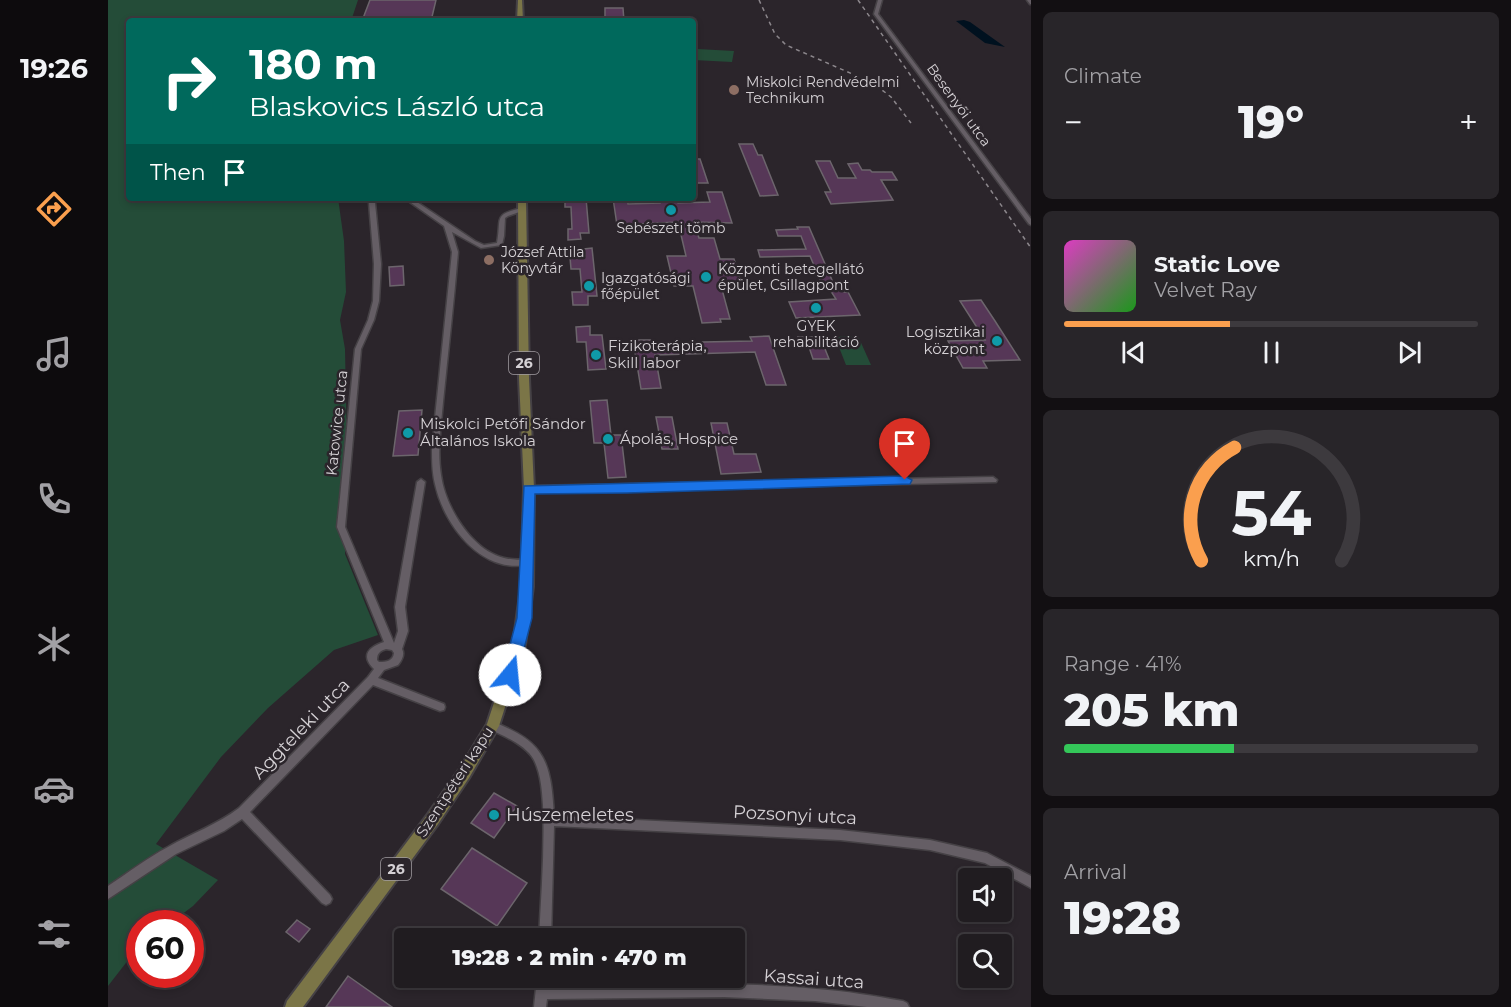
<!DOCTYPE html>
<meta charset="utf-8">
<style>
:root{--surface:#201c20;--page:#282529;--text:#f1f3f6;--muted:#a2a1a5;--line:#3d3a3e;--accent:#fa9f4e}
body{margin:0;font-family:Montserrat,sans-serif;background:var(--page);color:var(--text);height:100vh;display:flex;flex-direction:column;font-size:22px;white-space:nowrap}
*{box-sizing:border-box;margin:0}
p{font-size:20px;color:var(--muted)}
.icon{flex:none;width:33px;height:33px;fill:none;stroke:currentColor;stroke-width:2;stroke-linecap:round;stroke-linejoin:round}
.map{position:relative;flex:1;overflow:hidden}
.side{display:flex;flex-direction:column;gap:12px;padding:12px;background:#120f12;width:480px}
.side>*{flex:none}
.top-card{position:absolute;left:18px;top:18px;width:570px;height:183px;border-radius:6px;box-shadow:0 3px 9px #0003,0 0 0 2px var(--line);background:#00695c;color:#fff;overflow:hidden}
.controls{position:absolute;left:850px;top:868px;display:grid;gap:12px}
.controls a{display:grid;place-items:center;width:54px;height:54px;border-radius:6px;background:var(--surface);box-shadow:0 3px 9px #0003,0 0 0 2px var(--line);font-size:30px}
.speed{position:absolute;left:18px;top:910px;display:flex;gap:12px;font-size:30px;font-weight:700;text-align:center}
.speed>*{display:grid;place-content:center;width:78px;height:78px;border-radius:50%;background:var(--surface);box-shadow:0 3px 9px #0003,0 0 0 2px var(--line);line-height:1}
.speed .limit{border:9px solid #d22;background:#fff;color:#111}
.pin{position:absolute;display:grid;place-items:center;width:51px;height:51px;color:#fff;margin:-62px -26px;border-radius:50% 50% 50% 0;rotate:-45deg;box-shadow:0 0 6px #0007}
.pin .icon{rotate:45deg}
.me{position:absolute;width:66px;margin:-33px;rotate:17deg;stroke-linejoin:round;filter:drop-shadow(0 0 4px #0008)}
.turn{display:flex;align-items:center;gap:21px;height:126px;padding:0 24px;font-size:27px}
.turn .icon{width:78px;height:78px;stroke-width:2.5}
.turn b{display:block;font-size:42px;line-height:51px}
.then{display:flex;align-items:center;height:57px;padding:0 24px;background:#0003;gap:12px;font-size:22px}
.big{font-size:45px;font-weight:800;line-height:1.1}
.side .tile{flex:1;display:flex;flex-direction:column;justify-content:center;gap:9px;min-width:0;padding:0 21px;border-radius:9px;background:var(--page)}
.side .dial{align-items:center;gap:0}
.dial svg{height:156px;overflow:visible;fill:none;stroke:var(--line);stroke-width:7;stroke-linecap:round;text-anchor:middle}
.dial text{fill:var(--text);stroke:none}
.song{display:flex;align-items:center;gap:18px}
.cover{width:72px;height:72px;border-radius:9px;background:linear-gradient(135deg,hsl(310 70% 55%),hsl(120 70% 35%))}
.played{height:6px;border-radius:3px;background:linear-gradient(90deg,var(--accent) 40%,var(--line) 40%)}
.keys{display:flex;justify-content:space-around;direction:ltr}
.heat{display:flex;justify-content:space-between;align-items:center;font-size:33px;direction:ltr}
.charge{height:9px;border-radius:4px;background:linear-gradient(90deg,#34c759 41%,var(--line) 0)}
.trip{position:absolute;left:286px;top:928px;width:351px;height:60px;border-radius:6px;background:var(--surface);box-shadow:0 3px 9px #0003,0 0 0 2px var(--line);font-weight:800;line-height:60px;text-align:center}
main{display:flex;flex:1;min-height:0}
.tabs{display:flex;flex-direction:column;width:108px;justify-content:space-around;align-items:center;background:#0d0b0d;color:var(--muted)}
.tabs .icon{width:42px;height:42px}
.tabs .active{color:var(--accent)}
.tabs b{font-size:27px;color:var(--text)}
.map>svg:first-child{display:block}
.green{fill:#244c38}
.water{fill:#00111f}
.building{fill:#563757;stroke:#6c656c;stroke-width:1.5}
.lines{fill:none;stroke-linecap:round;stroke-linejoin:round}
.minor-casing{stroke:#454145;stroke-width:3}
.major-casing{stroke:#454145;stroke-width:4}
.minor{fill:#655e65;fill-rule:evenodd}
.major{fill:#7b7547;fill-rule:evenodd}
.rail{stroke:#8c878c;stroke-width:1.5;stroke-dasharray:4 4;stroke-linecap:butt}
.route{fill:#1a73e8;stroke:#114b97;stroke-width:1.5}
.education-dot{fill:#8d6e63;stroke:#2b252b;stroke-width:2}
.culture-dot{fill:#0f9aa8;stroke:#2b252b;stroke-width:2}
.labels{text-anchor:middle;stroke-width:5;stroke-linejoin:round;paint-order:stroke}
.far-poi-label{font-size:14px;fill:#d5d1d5;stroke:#2b252b;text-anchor:start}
.far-street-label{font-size:14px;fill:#d5d1d5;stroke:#2b252b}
.shield{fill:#2b252b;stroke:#a29da2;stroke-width:1.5}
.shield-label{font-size:14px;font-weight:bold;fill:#d5d1d5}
.poi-label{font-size:15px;fill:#d5d1d5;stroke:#2b252b;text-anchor:start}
.street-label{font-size:15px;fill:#d5d1d5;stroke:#2b252b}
.near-street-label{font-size:18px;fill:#d5d1d5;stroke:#2b252b}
.near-poi-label{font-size:18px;fill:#d5d1d5;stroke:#2b252b;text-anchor:start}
</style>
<main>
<nav class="tabs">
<b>19:26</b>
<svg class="icon active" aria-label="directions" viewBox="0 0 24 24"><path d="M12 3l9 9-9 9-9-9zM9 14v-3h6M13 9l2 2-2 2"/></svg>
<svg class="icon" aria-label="music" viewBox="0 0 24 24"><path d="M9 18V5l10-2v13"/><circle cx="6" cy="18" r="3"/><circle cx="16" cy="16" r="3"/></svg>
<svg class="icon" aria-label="phone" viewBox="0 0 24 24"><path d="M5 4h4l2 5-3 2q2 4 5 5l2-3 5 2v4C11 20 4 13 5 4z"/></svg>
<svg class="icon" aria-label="climate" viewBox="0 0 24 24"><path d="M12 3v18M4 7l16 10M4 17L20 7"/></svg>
<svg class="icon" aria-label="car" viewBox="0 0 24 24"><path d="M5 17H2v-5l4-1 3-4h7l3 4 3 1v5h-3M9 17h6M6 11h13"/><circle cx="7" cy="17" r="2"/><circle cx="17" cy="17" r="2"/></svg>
<svg class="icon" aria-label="filters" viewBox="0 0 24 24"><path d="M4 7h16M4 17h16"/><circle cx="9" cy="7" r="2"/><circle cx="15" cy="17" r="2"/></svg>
</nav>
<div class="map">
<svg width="923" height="1007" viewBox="0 0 923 1007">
<rect width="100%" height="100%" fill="#2b252b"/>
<!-- green -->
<g class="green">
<path d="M0,0H250L243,21H21V198H230L236,241L238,292L232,320L237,349L239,452L237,554L270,635L226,650L160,708L113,757L48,844L110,880L85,906L61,924H32L31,946L0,986Z"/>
<path d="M589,49L626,51L624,62L586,60Z"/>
<path d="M750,336L763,365H738L727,337Z"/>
</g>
<!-- water -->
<path class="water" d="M856,20L862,22L897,47L877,43L848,21Z"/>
<!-- building -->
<g class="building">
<path d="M262,0H328L323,21H254Z"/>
<path d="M497,8H515L516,21H497Z"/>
<path d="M631,144H645L650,155H654L670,195L652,196Z"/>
<path d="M585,159H592L600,183H585Z"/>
<path d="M708,161H722L730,178H748L740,164L750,163L754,170H762L764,172H784L789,180H773L785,200L723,204L717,192H723Z"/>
<path d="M599,192H614L624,223L586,222L591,238H606L612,259H626L633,282H612L622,319H612L613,322L594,323L585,286H566L559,256H578L570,222L509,225L505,198H519L520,204L552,203L551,198H569L570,203L602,202Z"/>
<path d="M457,198H478L481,233H472L473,239L460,240V229H464L463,207H457Z"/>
<path d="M689,227H701L727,287L733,286L736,292H740L752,315L688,318L681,302L728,299L717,282H713L702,256L652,257L650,250L698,249L693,236H670L668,230L690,229Z"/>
<path d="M484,248L489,296H480V305H465L464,292H474L472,269H463L462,257L477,256L476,249Z"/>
<path d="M295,266L296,285L282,286L281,267Z"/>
<path d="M873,300L887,321L912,360L875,361L879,368H855L840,341L877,340L852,301Z"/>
<path d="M482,326V335H494L498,369L480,370L478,342H469L468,327Z"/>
<path d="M661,336L678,385H658L647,352L547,355L553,388L533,389L525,340H544L545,343L644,341L642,337Z"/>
<path d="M690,337H717L719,344H715L721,359H705L700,344H693Z"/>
<path d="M499,400L503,435H513L518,477L500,478L496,443H486L482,401Z"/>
<path d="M314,410L310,455L285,456L291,411Z"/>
<path d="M548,417H564L570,449H554Z"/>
<path d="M603,423H619L626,454H648L653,472L613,474Z"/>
<path d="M386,793L409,806L386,838L363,823Z"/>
<path d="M364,848L419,883L389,926L333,889Z"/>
<path d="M189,920L202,929L191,942L178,932Z"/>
<path d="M240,976L284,1007H218Z"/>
</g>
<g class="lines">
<defs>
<g id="minor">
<path d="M770,0H774L770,14L923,219V225L921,224L766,14Z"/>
<path d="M919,0H923V4H922Z"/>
<path d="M263,198H269L267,203L273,264L271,301L266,320L253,349L237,527L286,643L290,631L287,607L309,482L313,479L317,482L297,607L300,631L294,649C297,654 294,660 290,665L276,670L270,678L336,704L337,707L336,710L332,711L265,685L142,812L222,895L224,899L222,903L218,905L214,903L134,819L116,831L68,854L0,899V886C20,873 39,858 60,847C84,833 109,825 131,808L260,677L266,669C252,655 261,647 276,642L229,527L247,349L260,320L265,301L266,264L261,203ZM278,649L284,650L286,653C285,661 279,662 271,662L269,660C269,653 272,651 278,649Z"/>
<path d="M296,198H303L367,241L376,245L389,243C394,218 384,215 414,208L417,210L400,216L397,218L396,236L394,245L373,248L344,232L350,252C346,302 340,352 335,402C333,426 329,451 333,475C337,506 363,550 396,558C404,560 411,560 419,559L422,560L423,562L422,564C375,576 336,526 327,484C324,472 324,459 324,447L344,252L336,226Z"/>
<path d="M885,477L889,480L888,482L421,492L417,489L421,486Z"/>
<path d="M385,722C438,742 443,763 446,816L732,830L822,840L879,853L923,876V888L877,863L822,850L732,840L446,826L443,939H431C433,895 437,850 435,805C434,791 433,774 426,760C418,745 396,736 381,729L380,726L381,723Z"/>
<path d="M429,978H441L440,987C530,986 620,980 709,989C738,991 766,996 795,1001L799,1003L801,1007H759L707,1001L616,997L439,999L438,1007H426Z"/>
</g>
<g id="major">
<path d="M410,0H414L415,21H409Z"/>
<path d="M410,198H418L421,378L426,489L425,587L417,645L391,726L361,778L330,824L195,1007H177L179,1001L320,814L351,770L379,724L405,645L413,587L416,489L411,378Z"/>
</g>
</defs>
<!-- minor casing -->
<use href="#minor" class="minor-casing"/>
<!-- major casing -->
<use href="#major" class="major-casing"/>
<!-- minor -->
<use href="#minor" class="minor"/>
<!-- major -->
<use href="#major" class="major"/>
<!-- rail -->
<g class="rail">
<path d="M651,0L667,34L678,45L765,83L783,97L803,123"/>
<path d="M750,0L923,248"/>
</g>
</g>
<!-- route -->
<path class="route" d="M797,476L804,480L802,484L519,493L427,494L424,618L408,680L402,682L396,680L394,675L409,618L416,486Z"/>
<!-- markers -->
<g class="education-dot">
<circle cx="626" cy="90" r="6"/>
<circle cx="381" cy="260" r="6"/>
</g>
<g class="culture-dot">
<circle cx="563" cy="210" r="6"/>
<circle cx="598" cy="277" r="6"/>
<circle cx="481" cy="286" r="6"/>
<circle cx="708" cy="308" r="6"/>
<circle cx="889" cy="341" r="6"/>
<circle cx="488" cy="355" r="6"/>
<circle cx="300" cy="433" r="6"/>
<circle cx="500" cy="439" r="6"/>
<circle cx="386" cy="815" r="6"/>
</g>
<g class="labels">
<!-- far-poi labels -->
<g class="far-poi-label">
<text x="638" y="87">Miskolci Rendvédelmi<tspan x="638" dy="16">Technikum</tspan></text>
<text x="563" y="233" text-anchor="middle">Sebészeti tömb</text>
<text x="393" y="257">József Attila<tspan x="393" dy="16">Könyvtár</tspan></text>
<text x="610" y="274">Központi betegellátó<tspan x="610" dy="16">épület, Csillagpont</tspan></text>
<text x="493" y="283">Igazgatósági<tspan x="493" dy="16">főépület</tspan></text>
<text x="708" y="331" text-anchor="middle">GYEK<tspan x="708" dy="16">rehabilitáció</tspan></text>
</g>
<!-- far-street labels -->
<g class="far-street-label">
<text transform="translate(851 105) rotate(54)" y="5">Besenyői utca</text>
</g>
<!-- shield labels -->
<g class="shield">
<rect x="401" y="352" width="30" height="22" rx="4.5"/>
<rect x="273" y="858" width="30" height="22" rx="4.5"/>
</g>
<g class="shield-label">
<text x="416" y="368">26</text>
<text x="288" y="874">26</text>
</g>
<!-- poi labels -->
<g class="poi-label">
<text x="877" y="337" text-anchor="end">Logisztikai<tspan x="877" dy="17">központ</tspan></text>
<text x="500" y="351">Fizikoterápia,<tspan x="500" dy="17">Skill labor</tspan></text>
<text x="312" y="429">Miskolci Petőfi Sándor<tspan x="312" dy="17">Általános Iskola</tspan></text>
<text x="512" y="444">Ápolás, Hospice</text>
</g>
<!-- street labels -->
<g class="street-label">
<text transform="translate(229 423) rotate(-84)" y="5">Katowice utca</text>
<text transform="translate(347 782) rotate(-57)" y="5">Szentpéteri kapu</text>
</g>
<!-- near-street labels -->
<g class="near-street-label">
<text transform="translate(193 729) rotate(-46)" y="6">Aggteleki utca</text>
<text transform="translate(687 815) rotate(3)" y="6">Pozsonyi utca</text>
<text transform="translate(706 979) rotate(4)" y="6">Kassai utca</text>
</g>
<!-- near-poi labels -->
<g class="near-poi-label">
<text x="398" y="821">Húszemeletes</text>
</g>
</g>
</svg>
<div class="controls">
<a><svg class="icon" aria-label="sound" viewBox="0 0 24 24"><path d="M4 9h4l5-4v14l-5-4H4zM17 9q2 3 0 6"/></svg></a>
<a><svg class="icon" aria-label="search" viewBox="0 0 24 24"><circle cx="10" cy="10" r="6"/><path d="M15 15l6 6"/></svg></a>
</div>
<div class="speed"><div class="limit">60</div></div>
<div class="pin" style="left:797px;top:480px;background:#d93025"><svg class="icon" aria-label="arrive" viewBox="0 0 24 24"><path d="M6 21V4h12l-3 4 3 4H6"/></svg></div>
<svg class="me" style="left:402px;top:675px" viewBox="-20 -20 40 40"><circle r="19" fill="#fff"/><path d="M0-13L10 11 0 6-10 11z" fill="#1a73e8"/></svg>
<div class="trip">19:28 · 2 min · 470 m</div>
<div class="top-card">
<div class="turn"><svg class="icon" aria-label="right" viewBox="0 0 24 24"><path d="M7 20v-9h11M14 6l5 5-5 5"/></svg><div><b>180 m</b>Blaskovics László utca</div></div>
<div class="then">Then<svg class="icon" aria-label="arrive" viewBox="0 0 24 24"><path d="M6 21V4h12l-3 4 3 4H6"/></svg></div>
</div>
</div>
<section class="side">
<div class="tile"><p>Climate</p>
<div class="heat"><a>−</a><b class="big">19°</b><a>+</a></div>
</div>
<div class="tile">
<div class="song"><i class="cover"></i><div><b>Static Love</b><p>Velvet Ray</p></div></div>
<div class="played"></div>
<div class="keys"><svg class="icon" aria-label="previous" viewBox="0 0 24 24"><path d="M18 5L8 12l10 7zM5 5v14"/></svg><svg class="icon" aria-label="pause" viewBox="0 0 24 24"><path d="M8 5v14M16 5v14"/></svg><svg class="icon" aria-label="next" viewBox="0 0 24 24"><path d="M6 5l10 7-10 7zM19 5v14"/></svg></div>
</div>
<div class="tile dial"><svg viewBox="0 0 100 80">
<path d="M14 69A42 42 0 1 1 86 69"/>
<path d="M14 69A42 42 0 0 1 31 11" stroke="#fa9f4e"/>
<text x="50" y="56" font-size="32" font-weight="700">54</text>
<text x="50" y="72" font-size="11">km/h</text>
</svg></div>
<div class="tile"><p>Range · 41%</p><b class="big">205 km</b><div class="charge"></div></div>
<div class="tile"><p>Arrival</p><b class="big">19:28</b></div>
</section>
</main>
